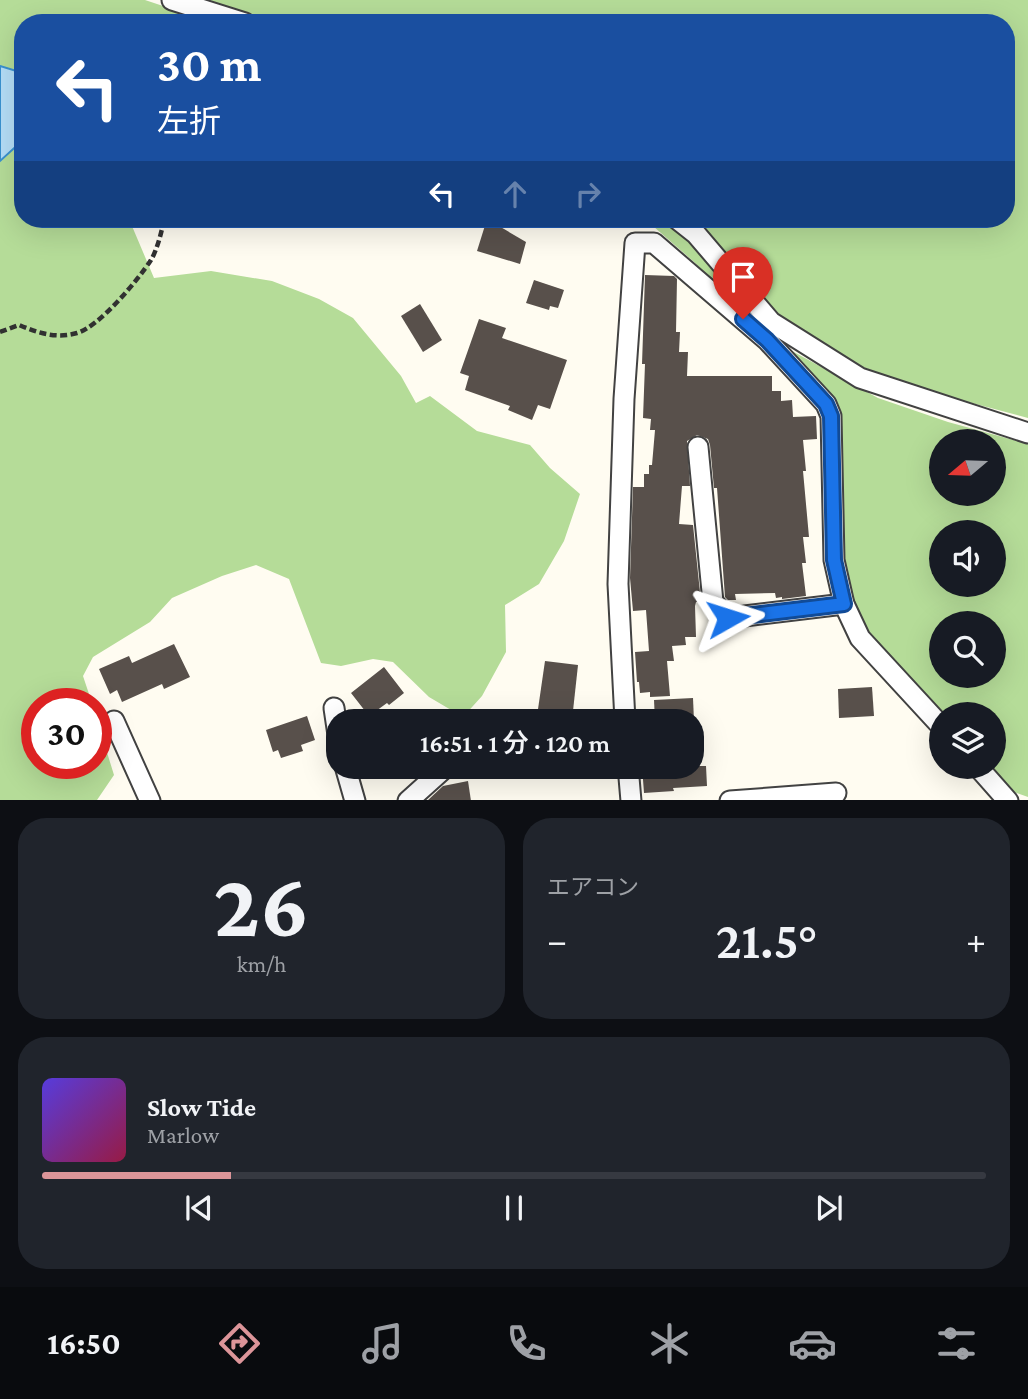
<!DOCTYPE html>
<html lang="ja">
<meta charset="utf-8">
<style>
:root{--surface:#171b24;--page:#20242c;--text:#f1f3f6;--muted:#9ea1a6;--line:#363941;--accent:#dc9599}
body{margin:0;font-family:"Crimson Pro","Noto Sans JP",serif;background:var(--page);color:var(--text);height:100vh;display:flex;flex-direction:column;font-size:26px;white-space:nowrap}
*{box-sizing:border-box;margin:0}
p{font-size:23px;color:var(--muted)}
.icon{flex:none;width:38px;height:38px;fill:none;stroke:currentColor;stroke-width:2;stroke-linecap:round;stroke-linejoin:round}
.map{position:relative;height:800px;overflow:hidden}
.panel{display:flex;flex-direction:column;gap:18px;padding:18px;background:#0d0f14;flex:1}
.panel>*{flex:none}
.top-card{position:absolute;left:14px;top:14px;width:1001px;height:214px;border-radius:28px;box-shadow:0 7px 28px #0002;background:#1a4fa0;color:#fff;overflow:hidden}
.needle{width:46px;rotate:251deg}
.controls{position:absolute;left:929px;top:429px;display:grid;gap:14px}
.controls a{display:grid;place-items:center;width:77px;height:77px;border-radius:50%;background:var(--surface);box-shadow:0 7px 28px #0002;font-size:35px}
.speed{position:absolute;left:21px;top:688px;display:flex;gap:14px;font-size:35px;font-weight:700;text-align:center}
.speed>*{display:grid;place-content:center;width:91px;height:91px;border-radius:50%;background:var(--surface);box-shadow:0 7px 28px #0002;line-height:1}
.speed .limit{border:10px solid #d22;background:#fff;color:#111}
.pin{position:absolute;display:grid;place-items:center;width:60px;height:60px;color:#fff;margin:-72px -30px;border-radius:50% 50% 50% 0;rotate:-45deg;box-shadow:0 0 7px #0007}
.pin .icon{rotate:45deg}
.me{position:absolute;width:77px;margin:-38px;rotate:84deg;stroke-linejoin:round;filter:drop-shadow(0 0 5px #0008)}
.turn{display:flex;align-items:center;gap:24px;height:147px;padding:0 28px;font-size:32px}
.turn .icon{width:91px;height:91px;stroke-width:2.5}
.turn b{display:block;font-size:49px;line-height:60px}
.lanes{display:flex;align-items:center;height:66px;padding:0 28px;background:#0003;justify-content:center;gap:35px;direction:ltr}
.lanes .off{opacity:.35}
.big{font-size:52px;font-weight:600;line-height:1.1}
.panel .tile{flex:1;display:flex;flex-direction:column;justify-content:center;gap:10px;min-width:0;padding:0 24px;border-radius:28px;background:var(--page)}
.panel .dial{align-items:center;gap:0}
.dial b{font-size:91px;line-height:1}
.song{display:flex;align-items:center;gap:21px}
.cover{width:84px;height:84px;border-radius:10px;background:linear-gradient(135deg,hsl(250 70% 55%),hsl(340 70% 35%))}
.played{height:7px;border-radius:4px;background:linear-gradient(90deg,var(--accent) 20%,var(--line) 20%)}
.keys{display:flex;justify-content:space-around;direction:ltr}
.heat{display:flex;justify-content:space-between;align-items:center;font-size:38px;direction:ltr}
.panel .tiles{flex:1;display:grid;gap:18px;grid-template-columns:1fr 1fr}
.tile:last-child{grid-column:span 2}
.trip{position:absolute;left:326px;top:709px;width:378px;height:70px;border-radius:28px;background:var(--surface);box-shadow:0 7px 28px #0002;font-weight:600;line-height:70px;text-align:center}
.menu{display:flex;height:112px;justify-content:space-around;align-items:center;background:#090b0e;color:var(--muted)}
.menu .icon{width:49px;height:49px}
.menu .on{color:var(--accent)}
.menu b{font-size:32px;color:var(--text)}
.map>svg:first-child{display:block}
.forest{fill:#b5dc98;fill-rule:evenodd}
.water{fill:#b4ddf7;stroke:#3a91d0;stroke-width:2}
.building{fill:#58504b}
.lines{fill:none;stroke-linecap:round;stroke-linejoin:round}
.minor-casing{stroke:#424242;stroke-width:23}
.path{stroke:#313131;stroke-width:4.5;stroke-dasharray:7 3.5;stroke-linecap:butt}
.minor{stroke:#fff;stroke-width:19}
.route-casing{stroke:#114b97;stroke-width:18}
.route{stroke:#1a73e8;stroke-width:12}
</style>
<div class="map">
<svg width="1028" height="801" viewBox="0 0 1028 801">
<rect width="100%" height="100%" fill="#fffcf1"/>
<!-- forest -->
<g class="forest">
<path d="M0,0H145L214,23H23V73L0,66Z"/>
<path d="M209,0H1028V418L915,388L858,365L774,317L753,293L729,257L689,219H1006V23H275Z"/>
<path d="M23,140V219H129L154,278L211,271L272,281L319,299L353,318L401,376L416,403L430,396L477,431L530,445L550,468L580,494L564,541L539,584L505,605L506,652L482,696L463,717L429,697L393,662L373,659L341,666L321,663L289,579L256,565L222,576L172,598L150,622L93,657L83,676L92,703L37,704V763H96V717L114,775L97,800L0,801V161Z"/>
<path d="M645,219H665L677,228L731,288L737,304L694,262Z"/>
<path d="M792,351L878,398L948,422L1028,444V797L1011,791L987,767L994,766V714H942L882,657L856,616L846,590L837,411L786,352ZM942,441H994V494H942ZM942,532H994V584H942ZM942,623H994V676H942Z"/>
</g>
<!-- water -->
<path class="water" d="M0,66L23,73V140L0,161Z"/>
<!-- building -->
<g class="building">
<path d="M487,219L526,242L520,264L477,251Z"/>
<path d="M645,275L674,276L677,279L676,332H680L679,352H688L687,376H772V391H781V401L792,400L793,417L816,416L817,439L803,440L806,471H803L809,537H803L806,563H802L806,596L782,599V597L776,598L775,593L735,594L736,600H728L725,597L717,488H714L710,445L708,439L697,435L687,441L690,486H682L679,524L693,525L701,602H696L695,606L696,637H685L686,645L672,646L674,661H667L670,696L650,697V692L640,693L639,682H637L635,652L649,651L646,610L633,611L630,578L633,487H644V474H649V465H652L655,430H650L651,419L643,418L645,364H642Z"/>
<path d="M534,280L564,290L558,308L550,306L549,310L526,303Z"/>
<path d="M420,304L442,340L423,352L401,316Z"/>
<path d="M479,319L506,328L502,338L567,360L550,409L538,405L532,420L508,410L510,406L465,390L469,376L460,373Z"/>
<path d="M174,644L190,677L164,689L162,684L122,702L117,690L110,694L99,669L129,656L132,663Z"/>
<path d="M545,661L578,665L572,720L537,716Z"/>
<path d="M384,667L404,693L389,705L387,703L369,716L351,693Z"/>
<path d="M872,687L874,716L839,718L838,689Z"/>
<path d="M693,698L694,721H655L654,700Z"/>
<path d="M307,716L315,740L301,745L303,751L281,758L278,750L273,752L266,730Z"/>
<path d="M706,766L707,786L673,788L674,791L644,793L642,766Z"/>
<path d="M468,781L471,801H427L443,786Z"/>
</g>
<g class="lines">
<defs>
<g id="minor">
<path d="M172,0L245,23"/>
<path d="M677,219L696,234L771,322L860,378L1028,433"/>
<path d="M698,447L713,602L728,618L844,604"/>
<path d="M334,708L338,735"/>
<path d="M114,721L150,801"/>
<path d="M625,721L618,584L624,399L635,243H654L767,340L826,404L831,416L834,560L844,604L860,638L942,727"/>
<path d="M345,766L355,801"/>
<path d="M628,766L631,801"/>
<path d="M977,766L1008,801"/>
<path d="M408,801L447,766"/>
<path d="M730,801L836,793"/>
</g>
</defs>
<!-- minor casing -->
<use href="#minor" class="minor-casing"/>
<!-- path -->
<path class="path" d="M0,332L19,325C38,333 56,339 77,333C99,327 138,280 151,260C157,250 162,231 164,219"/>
<!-- minor -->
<use href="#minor" class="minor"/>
</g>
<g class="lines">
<defs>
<path id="route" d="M728,618L844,604L834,560L831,416L826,404L767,340L743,319"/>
</defs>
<!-- route casing -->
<use href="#route" class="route-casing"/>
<!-- route -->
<use href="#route" class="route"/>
</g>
</svg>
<div class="controls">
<a><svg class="needle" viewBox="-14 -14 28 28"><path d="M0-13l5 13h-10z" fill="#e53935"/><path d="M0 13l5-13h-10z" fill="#9ea1a6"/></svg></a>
<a><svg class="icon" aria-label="sound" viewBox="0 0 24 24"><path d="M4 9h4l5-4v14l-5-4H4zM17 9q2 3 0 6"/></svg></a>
<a><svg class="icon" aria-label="search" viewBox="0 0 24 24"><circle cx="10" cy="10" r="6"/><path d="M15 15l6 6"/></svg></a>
<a><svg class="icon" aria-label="layers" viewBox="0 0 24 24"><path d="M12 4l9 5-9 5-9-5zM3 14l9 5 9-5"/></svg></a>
</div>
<div class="speed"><div class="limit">30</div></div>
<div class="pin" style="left:743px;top:319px;background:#d93025"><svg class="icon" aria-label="arrive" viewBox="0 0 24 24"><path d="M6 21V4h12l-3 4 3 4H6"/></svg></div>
<svg class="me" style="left:728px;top:618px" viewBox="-20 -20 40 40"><path d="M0-17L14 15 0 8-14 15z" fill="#1a73e8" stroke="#fff" stroke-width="4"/></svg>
<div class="trip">16:51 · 1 分 · 120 m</div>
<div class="top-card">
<div class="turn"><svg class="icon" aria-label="left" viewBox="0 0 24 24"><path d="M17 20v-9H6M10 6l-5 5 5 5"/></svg><div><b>30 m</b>左折</div></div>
<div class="lanes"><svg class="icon" aria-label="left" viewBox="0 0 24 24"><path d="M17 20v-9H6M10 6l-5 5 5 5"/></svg><svg class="icon off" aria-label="ahead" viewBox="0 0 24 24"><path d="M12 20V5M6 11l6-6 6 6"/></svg><svg class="icon off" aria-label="right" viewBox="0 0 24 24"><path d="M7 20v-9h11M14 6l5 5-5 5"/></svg></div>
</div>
</div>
<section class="panel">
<div class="tiles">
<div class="tile dial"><b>26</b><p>km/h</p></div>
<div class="tile"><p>エアコン</p>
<div class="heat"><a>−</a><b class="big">21.5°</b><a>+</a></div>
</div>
<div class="tile">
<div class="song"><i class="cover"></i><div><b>Slow Tide</b><p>Marlow</p></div></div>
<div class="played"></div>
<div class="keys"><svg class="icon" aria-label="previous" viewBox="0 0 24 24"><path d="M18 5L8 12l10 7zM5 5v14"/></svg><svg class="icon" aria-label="pause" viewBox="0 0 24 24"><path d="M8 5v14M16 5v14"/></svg><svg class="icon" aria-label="next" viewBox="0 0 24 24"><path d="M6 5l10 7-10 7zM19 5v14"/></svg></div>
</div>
</div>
</section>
<nav class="menu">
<b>16:50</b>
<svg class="icon on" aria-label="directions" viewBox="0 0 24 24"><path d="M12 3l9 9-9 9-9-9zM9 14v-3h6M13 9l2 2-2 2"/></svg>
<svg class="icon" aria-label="music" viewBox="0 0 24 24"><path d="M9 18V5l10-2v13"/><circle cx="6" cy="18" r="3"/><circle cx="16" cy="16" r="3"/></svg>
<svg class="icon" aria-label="phone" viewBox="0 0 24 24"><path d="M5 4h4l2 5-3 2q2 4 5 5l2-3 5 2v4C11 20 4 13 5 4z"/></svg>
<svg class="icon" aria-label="climate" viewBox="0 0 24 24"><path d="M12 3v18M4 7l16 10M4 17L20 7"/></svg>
<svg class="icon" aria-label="car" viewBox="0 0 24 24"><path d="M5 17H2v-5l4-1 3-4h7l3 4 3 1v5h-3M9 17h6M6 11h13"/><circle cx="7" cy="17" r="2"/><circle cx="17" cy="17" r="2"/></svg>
<svg class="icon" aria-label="filters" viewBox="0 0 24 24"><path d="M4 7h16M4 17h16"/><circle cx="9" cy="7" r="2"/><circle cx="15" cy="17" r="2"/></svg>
</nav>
